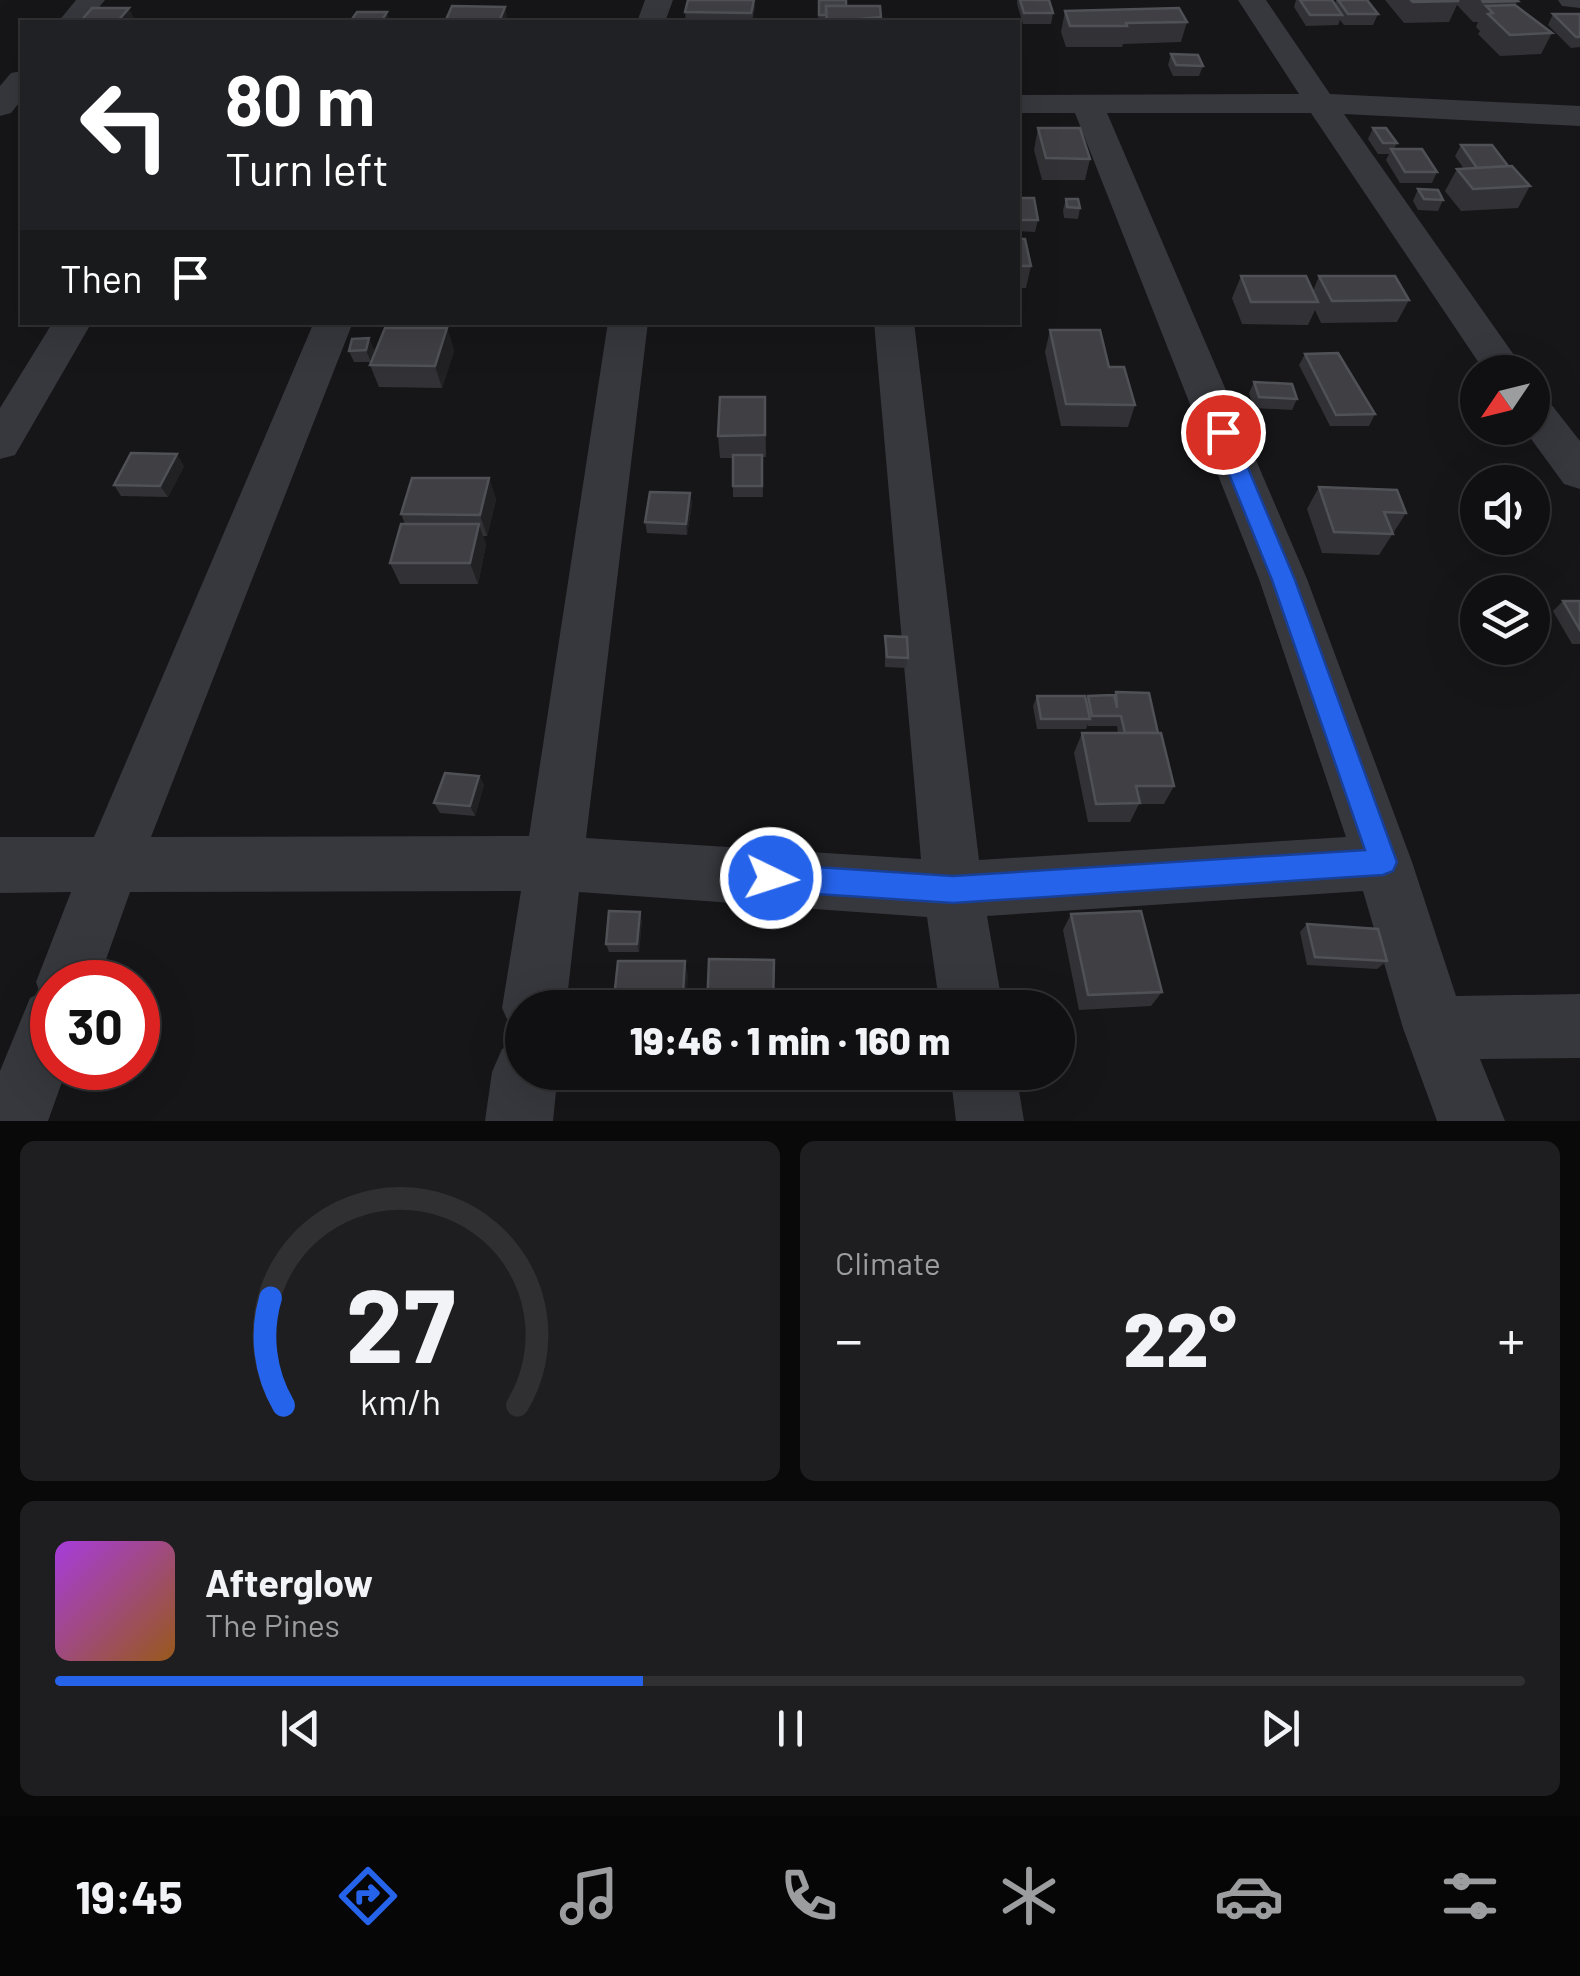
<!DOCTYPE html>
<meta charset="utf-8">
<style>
:root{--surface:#101012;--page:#1e1e20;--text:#f1f3f6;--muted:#9c9d9f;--line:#303032;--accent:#2563eb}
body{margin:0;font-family:Barlow,sans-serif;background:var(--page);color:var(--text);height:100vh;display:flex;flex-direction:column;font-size:38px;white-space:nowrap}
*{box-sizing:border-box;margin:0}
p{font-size:32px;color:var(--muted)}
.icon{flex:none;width:55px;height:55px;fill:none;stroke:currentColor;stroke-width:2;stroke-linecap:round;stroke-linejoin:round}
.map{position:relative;height:1121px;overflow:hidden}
.details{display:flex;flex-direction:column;gap:20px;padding:20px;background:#09090a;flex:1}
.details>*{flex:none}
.banner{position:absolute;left:20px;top:20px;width:1000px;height:305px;border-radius:0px;box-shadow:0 10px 40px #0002,0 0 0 2px var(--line);background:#202124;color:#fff;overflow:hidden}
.needle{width:65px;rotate:235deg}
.buttons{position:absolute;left:1460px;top:355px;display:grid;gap:20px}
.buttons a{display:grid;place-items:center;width:90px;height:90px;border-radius:50%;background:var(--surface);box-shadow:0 10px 40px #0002,0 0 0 2px var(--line);font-size:50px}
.speed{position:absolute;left:30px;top:960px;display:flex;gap:20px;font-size:50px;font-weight:700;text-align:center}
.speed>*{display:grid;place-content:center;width:130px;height:130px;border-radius:50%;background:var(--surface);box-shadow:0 10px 40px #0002,0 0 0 2px var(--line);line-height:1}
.speed .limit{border:15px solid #d22;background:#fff;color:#111}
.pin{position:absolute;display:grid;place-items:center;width:85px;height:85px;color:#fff;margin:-42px;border:5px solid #fff;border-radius:50%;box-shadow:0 2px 10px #0007}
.me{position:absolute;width:110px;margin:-55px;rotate:94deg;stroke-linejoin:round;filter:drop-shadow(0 0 8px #0008)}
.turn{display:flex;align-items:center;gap:35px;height:210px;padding:0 40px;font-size:45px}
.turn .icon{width:130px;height:130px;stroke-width:2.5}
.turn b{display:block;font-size:70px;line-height:85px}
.then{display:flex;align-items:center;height:95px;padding:0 40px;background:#0003;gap:20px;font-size:38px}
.big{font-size:75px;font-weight:800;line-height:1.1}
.details .tile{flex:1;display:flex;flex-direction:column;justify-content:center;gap:15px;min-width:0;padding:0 35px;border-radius:15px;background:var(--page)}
.details .dial{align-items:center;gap:0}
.dial svg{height:260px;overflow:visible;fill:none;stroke:var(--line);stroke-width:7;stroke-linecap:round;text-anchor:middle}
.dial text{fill:var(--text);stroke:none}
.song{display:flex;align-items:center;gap:30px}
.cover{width:120px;height:120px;border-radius:15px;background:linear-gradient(135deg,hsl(280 70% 55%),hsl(30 70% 35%))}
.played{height:10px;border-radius:5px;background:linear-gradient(90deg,var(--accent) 40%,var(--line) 40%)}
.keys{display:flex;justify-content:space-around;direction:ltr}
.heat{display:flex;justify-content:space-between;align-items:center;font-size:55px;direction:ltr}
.details .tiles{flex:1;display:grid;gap:20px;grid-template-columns:1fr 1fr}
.tile:last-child{grid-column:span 2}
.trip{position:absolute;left:505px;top:990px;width:570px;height:100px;border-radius:50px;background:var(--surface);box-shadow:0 10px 40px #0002,0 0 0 2px var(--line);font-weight:800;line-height:100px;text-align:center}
.tab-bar{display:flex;height:160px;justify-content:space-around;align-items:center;background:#060607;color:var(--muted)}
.tab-bar .icon{width:70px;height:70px}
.tab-bar .on{color:var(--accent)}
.tab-bar b{font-size:45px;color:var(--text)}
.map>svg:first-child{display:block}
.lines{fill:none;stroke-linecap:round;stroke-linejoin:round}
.street{fill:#37383d;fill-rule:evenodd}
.wall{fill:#323236}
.shaded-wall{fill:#212124}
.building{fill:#3f3f44;stroke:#4f5156;stroke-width:2.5}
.route{fill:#2563eb;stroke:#184099;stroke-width:2.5}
</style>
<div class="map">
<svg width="1580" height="1121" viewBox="0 0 1580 1121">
<rect width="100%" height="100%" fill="#161618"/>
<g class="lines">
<!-- street -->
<g class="street">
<path d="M76,0H105L87,22H58Z"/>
<path d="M645,0H673L665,22H637Z"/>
<path d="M1238,0H1266L1330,94L1580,106V126L1344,114L1526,372H1485L1311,113H1107L1307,579L1412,862L1456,996L1580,994V1058L1480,1059L1505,1121H1437L1403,1028L1363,891L987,916L1003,1008H940L927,917L579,892L566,1008H522V1035L512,1030L502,1008L521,891L130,892L98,982H52V1068H67L48,1121H0V1071L30,998L40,993L36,982L71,892L0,893V837H94L314,322H353L151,837L529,836L608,322H648L586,838L921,859L874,322H914L979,860L1346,837L1259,579L1075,113H1018V95L1299,94Z"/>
<path d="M1558,0H1580V8L1562,6Z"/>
<path d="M22,71V99L11,113L0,116V86L11,73Z"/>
<path d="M53,322H92L15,455L0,459V408Z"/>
<path d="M1532,395L1547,399L1580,441V489L1564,484L1523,428H1532Z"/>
<path d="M522,1040V1072H558L553,1121H485L492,1072L502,1049Z"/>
<path d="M950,1072H1016L1024,1121H956Z"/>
</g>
</g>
<!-- wall -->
<g class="wall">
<path d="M819,0L846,6L881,17V22H818Z"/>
<path d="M1017,0H1049L1053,13L1051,24H1023L1017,4Z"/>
<path d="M1296,0H1332L1335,4L1336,0H1367L1378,14L1373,25H1344L1340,20L1338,25L1306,26L1294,7Z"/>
<path d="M1385,0H1517L1516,5L1552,33L1541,54L1500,56L1478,34L1480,31L1476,27L1478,22H1473L1457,5L1449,22L1404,23Z"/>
<path d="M755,5L752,22H686L685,12Z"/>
<path d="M1065,11L1187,22L1181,42L1123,44L1122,47H1066L1061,32Z"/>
<path d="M1553,14H1580V47L1571,48L1548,25Z"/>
<path d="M1171,54L1203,66L1199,76H1173L1168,65Z"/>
<path d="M1038,128L1090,159L1085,180H1042L1034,150Z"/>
<path d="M1373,128L1397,143L1394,149L1437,172L1432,183H1400L1386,160L1389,154H1378L1368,139Z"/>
<path d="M1461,145L1508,166L1530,186L1518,208L1461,211L1445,191L1457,169H1464L1455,156Z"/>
<path d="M1418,189L1443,200L1438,211L1418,210L1413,201Z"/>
<path d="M1018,198L1038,220L1035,232L1018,231Z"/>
<path d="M1066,199L1080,208L1078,219L1064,218L1063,210Z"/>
<path d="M1018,239L1031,266L1026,288H1018Z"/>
<path d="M1241,276L1313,291L1319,276L1409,300L1397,322L1321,323L1315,310L1308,325L1242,324L1232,298Z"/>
<path d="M447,328L454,351L442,388L379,387L370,365Z"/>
<path d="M1050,330L1135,405L1128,427L1061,426L1045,352Z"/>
<path d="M374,349L371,362H354L349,351Z"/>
<path d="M1305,354L1375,414L1369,426H1330L1299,365Z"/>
<path d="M1254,382L1297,399L1292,410L1254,408L1249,393Z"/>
<path d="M765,397L766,457H762L763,497H733V458H720L718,436Z"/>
<path d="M184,466L168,497L121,496L114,485Z"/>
<path d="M489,478L496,500L487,536H483L486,545L478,584H400L390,563L405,524L401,514Z"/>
<path d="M1319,487L1406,513L1379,555L1322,553L1307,509Z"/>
<path d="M690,493L692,504L687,535L647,533L645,522Z"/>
<path d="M1563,601H1580V644H1572L1553,611Z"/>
<path d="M885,636L908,658L906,668L885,667Z"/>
<path d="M1116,692L1158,733L1174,786L1164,804H1139L1130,822H1088L1074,753L1082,733H1118L1117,726H1088V724L1086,729H1037L1033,706L1037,696L1086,701L1088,696H1114Z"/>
<path d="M479,776L484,785L475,816L440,813L434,803Z"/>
<path d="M1071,914L1162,992L1151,1006L1079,1010L1063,930Z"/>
<path d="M642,920L639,952H609L606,944Z"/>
<path d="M1307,924L1387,961L1377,969L1307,965L1300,932Z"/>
<path d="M602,1072H638L637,1088H604L601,1082Z"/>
</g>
<!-- shaded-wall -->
<g class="shaded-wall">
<path d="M505,7L508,22H499Z"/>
<path d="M129,8L136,22H117Z"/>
<path d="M387,12L390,22H381Z"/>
<path d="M447,328L454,351L442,388L435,366Z"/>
<path d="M369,338L374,349L371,362L366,350Z"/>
<path d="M177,454L184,466L168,497L160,486Z"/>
<path d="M489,478L496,500L487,536L480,515Z"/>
<path d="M690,493L692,504L687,535L686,524Z"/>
<path d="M479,524L486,545L478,584L470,563Z"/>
<path d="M479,776L484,785L475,816L470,806Z"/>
<path d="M640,912L642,920L639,952L637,944Z"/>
<path d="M685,961L688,976L686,1008H682Z"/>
</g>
<!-- building -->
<g class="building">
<path d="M688,0H754L751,13L685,12Z"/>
<path d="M819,0H846V6H826V15H819Z"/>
<path d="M1020,0H1049L1053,13H1024Z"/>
<path d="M1300,0H1332L1342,15H1310Z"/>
<path d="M1338,0H1367L1378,14H1348Z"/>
<path d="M1411,0H1457L1459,1L1413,2Z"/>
<path d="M1482,0H1517L1518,1L1483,2Z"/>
<path d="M1515,5L1552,33L1510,35L1488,14L1493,13L1486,6Z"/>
<path d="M452,6L505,7L499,22H445Z"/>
<path d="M826,6H880L881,17L827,22Z"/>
<path d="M92,8H129L117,22H80Z"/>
<path d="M1179,8L1187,22L1126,23L1127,26H1070L1065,11Z"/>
<path d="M357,12H387L381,22H350Z"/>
<path d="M1553,14H1580V37H1576Z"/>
<path d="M1171,54L1198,55L1203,66L1176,65Z"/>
<path d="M1038,128H1080L1090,159L1046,158Z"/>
<path d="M1373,128H1386L1397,143H1383Z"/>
<path d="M1461,145H1492L1508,166L1477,168Z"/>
<path d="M1391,149H1422L1437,172H1405Z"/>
<path d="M1512,166L1530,186L1473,189L1457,169Z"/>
<path d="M1418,189L1438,190L1443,200L1424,199Z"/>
<path d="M1018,198H1034L1038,220H1018Z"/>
<path d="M1066,199H1078L1080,208L1067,207Z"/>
<path d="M1018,239H1025L1031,266H1018Z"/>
<path d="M1241,276H1306L1318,302H1251Z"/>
<path d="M1319,276H1395L1409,300L1332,301Z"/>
<path d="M385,328H447L435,366L370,365Z"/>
<path d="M1050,330H1100L1109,367H1124L1135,405L1066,404Z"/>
<path d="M369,338L366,350L349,351L352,339Z"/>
<path d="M1338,353L1375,414L1336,415L1305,354Z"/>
<path d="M1254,382L1292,384L1297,399L1259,397Z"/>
<path d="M720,397H765V435L718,436Z"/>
<path d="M131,453L177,454L160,486L114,485Z"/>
<rect x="733" y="455" width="29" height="31"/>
<path d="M412,478H489L480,515L401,514Z"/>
<path d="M1319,487L1397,490L1406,513L1384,512L1393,534L1334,532Z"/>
<path d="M650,492L690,493L686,524L645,522Z"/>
<path d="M401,524H479L470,563H390Z"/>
<path d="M1563,601H1580V630Z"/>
<path d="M885,636L907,637L908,658L887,657Z"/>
<path d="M1116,692L1149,693L1158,733H1125L1121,716H1092L1088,696L1114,695L1117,708Z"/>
<path d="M1037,696H1085L1090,719H1041Z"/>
<path d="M1082,733H1161L1174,786H1136L1140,803L1096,804Z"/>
<path d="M445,773L479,776L470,806L434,803Z"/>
<path d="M609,911L640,912L637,944H606Z"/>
<path d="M1141,911L1162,992L1088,995L1071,914Z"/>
<path d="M1307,924L1378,929L1387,961L1315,957Z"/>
<path d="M709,959L774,960L773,1008H707Z"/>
<path d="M618,961H685L682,1008H613Z"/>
<path d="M602,1072H634V1081L601,1082Z"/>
</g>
<!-- route -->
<path class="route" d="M1223,425L1233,432L1295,580L1397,862L1393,871L1383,875L953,903L771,891L761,887L757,878L761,868L771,864L953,876L1365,850L1272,580L1212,432Z"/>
</svg>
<div class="buttons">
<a><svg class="needle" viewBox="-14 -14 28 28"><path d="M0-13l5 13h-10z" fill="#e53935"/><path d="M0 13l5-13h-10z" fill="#9c9d9f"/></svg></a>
<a><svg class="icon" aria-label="sound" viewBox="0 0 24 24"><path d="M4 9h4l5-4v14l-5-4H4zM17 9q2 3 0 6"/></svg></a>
<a><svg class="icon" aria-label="layers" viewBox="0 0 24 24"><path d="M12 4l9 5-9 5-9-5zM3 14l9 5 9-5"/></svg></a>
</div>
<div class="speed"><div class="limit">30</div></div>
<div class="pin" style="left:1223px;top:432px;background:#d93025"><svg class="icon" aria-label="arrive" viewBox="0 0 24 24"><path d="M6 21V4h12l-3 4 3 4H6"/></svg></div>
<svg class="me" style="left:771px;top:878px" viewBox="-20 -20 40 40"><circle r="17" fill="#2563eb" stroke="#fff" stroke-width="3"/><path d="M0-11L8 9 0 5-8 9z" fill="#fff"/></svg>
<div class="trip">19:46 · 1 min · 160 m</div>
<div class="banner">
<div class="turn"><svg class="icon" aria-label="left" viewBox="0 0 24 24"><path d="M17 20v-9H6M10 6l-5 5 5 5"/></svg><div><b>80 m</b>Turn left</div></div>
<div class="then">Then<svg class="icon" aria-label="arrive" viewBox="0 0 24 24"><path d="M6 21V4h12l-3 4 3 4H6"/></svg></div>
</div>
</div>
<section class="details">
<div class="tiles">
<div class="tile dial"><svg viewBox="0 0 100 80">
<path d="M14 69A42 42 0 1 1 86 69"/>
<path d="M14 69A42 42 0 0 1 10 36" stroke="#2563eb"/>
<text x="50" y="56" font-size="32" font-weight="700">27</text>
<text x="50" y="72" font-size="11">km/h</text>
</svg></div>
<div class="tile"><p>Climate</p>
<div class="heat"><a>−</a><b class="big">22°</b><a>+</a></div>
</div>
<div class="tile">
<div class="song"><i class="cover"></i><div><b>Afterglow</b><p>The Pines</p></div></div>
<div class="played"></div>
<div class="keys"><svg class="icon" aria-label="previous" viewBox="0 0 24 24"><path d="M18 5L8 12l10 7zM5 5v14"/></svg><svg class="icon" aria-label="pause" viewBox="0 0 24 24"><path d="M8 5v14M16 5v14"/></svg><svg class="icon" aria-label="next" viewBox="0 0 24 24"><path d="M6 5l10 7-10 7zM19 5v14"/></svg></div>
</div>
</div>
</section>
<nav class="tab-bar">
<b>19:45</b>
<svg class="icon on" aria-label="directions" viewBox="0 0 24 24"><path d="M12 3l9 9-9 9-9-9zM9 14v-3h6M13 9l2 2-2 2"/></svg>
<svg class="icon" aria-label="music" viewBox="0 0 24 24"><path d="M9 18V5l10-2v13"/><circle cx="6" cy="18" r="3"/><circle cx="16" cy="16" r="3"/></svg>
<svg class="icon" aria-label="phone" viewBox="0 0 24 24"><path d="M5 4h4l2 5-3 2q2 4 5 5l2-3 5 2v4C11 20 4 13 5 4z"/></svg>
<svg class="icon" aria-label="climate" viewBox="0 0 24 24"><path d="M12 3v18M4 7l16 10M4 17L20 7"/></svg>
<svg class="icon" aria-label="car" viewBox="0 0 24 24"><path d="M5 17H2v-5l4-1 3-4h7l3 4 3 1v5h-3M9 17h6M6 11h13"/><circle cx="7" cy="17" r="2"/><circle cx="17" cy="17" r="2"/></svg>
<svg class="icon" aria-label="filters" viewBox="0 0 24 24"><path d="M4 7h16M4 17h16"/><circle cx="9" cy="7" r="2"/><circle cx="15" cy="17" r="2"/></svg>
</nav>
